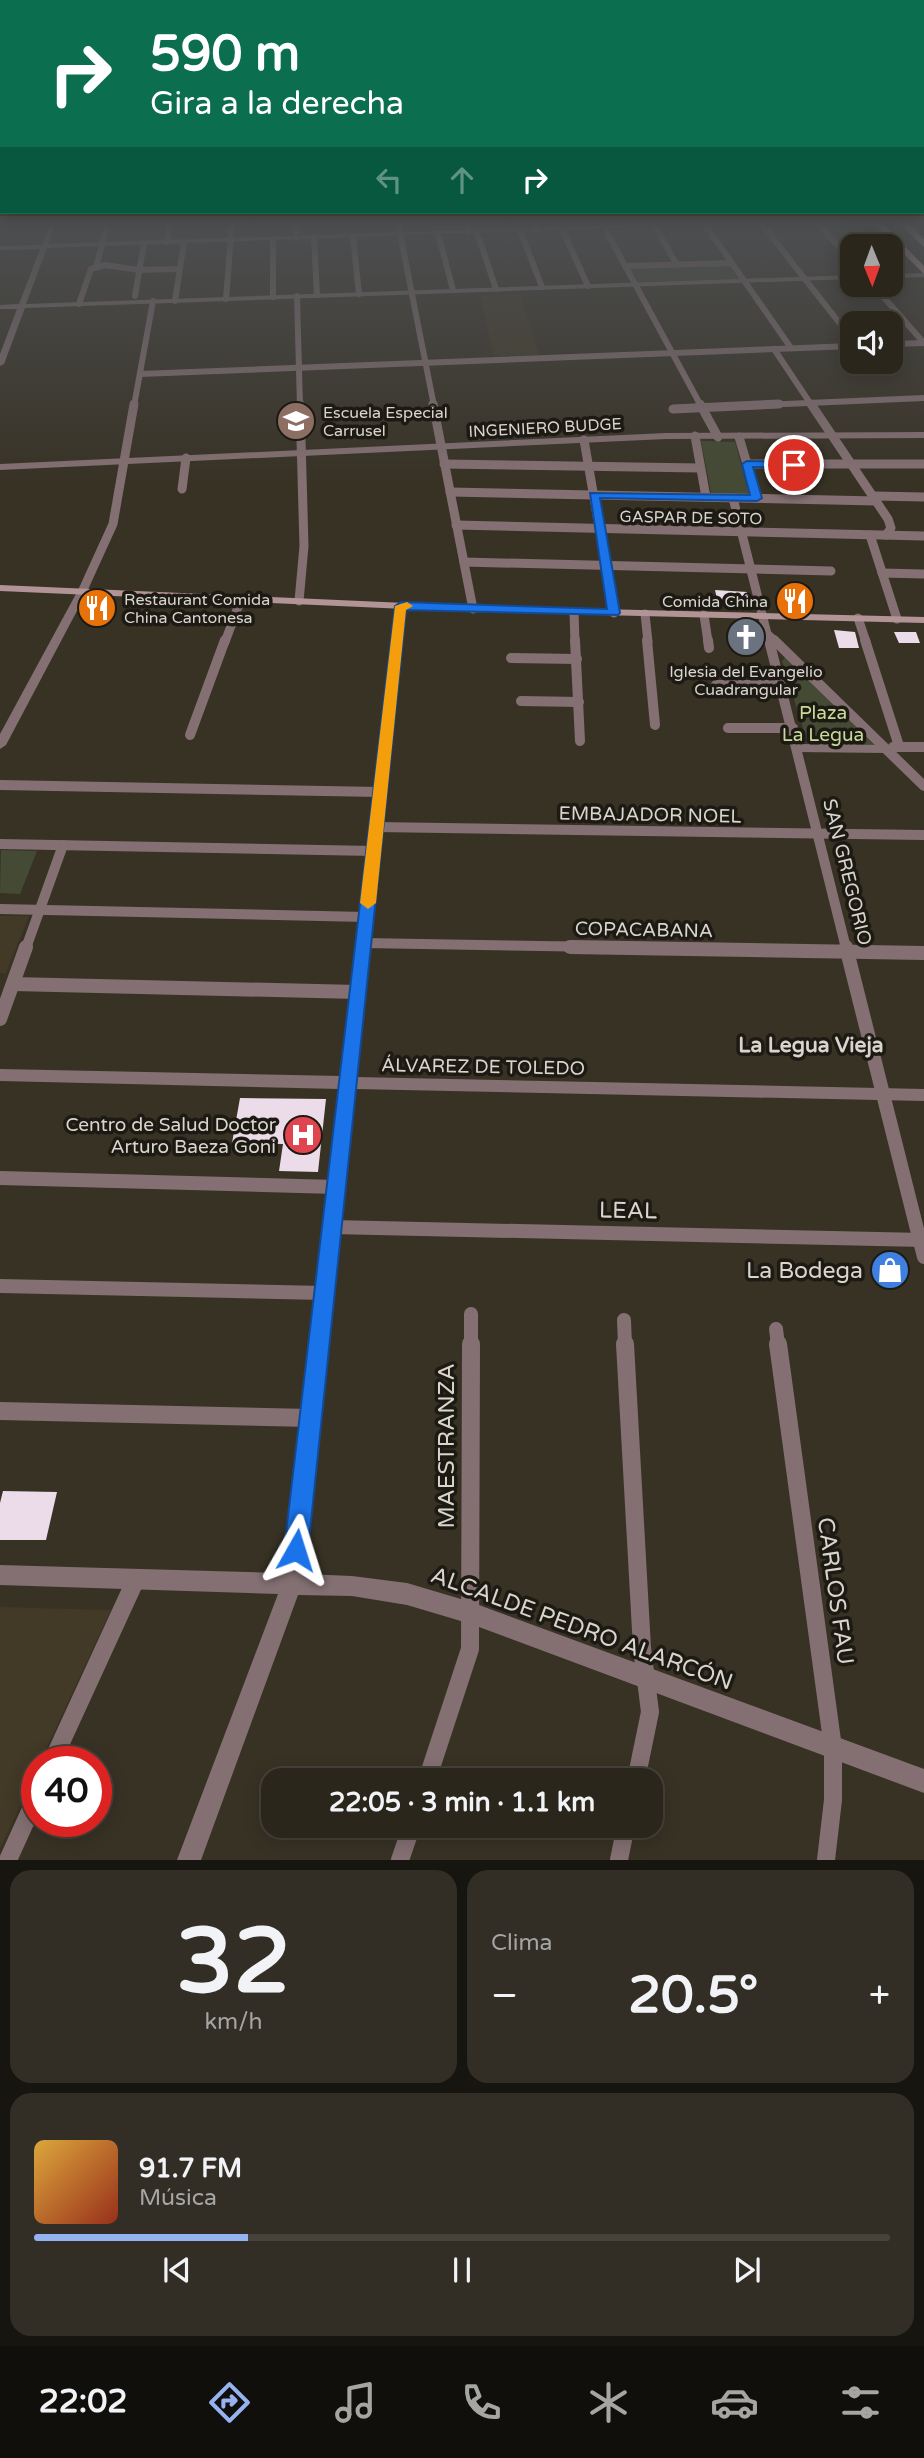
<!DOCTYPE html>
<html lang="es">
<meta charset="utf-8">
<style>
:root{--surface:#2a261c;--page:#322e25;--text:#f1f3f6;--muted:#a5a5a3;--line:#46433b;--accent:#95b2f1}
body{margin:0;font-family:"Varela Round",sans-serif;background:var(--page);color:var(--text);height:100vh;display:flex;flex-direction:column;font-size:26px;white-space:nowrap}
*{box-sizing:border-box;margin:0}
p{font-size:23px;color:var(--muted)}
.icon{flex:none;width:38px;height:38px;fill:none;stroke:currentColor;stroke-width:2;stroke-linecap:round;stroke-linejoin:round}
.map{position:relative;height:1860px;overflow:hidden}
.side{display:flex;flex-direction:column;gap:10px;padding:10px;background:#17150f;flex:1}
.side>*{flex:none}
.top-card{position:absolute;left:0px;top:0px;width:924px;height:214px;box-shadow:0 4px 18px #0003,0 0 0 2px var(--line);background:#0b6e4f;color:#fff;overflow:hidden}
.needle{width:46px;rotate:179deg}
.fabs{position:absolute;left:840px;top:234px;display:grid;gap:14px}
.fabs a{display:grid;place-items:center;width:63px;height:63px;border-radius:14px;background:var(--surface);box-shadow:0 4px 18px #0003,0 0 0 2px var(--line);font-size:35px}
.speed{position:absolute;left:21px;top:1746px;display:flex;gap:14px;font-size:35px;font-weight:700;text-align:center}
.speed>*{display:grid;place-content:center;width:91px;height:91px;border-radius:50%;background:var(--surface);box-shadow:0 4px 18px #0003,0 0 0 2px var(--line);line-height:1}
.speed .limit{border:10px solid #d22;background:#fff;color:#111}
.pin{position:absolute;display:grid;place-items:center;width:60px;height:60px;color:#fff;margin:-30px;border:4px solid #fff;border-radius:50%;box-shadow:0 2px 7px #0007}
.me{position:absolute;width:77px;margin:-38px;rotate:6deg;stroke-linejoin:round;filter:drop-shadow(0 0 5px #0008)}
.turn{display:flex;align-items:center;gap:24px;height:147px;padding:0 35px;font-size:32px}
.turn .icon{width:91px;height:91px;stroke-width:2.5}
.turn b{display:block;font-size:49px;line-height:60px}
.lanes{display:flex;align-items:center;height:66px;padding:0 35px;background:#0003;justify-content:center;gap:35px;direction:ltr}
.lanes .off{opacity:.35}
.big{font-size:52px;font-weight:700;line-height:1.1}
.side .card{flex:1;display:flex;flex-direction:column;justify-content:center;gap:10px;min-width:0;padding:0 24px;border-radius:21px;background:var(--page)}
.side .dial{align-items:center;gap:0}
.dial b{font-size:91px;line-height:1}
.song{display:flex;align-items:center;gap:21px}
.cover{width:84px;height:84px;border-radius:10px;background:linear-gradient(135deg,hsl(40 70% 55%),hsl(10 70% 35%))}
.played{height:7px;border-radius:4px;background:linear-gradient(90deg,var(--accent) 25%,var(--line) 25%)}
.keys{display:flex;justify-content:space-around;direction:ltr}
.heat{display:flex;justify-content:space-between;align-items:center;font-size:38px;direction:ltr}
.side .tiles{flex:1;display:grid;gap:10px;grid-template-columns:1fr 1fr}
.card:last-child{grid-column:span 2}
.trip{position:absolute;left:261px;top:1768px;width:402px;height:70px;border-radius:21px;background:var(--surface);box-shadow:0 4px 18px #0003,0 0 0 2px var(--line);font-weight:700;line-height:70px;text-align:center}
.dock{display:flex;height:112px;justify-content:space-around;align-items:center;background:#110f0b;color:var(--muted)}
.dock .icon{width:49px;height:49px}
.dock .active{color:var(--accent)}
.dock b{font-size:32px;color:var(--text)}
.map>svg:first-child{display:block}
.built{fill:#423926}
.green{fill:#444a34}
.building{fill:#ecdce9}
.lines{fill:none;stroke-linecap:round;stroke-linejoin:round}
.pedestrian{stroke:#847072;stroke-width:8}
.minor-far4{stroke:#847072;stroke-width:6}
.minor-far3{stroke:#847072;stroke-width:9}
.minor-far2{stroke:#847072;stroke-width:10}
.minor-far1{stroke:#847072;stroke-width:14}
.minor{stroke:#847072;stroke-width:18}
.tertiary{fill:#847072;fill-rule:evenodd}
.secondary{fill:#b29396;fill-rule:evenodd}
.primary{fill:#d6adb1;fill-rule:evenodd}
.route{fill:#1a73e8;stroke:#114b97;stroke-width:2}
.slow{fill:#f59e0b}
.labels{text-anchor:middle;stroke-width:7;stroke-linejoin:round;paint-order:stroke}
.far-poi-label{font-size:16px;fill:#d9d5cd;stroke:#1d1a14;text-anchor:start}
.far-street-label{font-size:16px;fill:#d9d5cd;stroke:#1d1a14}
.park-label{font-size:19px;fill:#c7da9a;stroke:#1d1a14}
.street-label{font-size:19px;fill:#d9d5cd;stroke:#1d1a14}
.poi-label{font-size:19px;fill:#d9d5cd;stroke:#1d1a14;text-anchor:end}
.neighbourhood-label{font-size:21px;font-weight:bold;fill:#d9d5cd;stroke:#1d1a14}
.near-street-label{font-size:23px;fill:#d9d5cd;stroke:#1d1a14}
.near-poi-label{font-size:23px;fill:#d9d5cd;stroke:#1d1a14;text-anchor:end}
</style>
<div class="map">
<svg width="924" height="1860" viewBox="0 0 924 1860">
<rect width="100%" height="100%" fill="#383225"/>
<!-- built -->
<g class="built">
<path d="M520,294L539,355L494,356L480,296Z"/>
<path d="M0,916H29L6,973H0Z"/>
<path d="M0,1607L111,1610L40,1762H37V1770L0,1849Z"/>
</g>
<!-- green -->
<g class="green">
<path d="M728,264L739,279L638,282L629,267Z"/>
<path d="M701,441L735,442L749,494L711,493Z"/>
<path d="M786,657L874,745L808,744L782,661Z"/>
<path d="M1,850L37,851L20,894L0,893Z"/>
</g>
<!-- building -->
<g class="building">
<path d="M715,590L747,592L749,603H718Z"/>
<path d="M834,630L855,632L859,648H839Z"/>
<path d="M894,632H916L920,643H899Z"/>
<path d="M240,1098L326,1099L318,1172L279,1171L283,1144L232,1143Z"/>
<path d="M877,1255H889L898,1262L902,1278H883Z"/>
<path d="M3,1491L57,1492L46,1540H0V1503Z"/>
</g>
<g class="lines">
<!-- pedestrian -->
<path class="pedestrian" d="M797,748L886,749"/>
<!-- minor-far4 -->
<g class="minor-far4">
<path d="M296,223V238"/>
<path d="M398,223L434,406"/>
<path d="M466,223L468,232"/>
<path d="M534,223L537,230"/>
<path d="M602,223L701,406"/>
<path d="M653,223L677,265"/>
<path d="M704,223L791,348"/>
<path d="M761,223L852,339"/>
<path d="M818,223L852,262"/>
<path d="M562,229L588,286"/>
<path d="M520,230L542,287"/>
<path d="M477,232L496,289"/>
<path d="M438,233L453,290"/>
<path d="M353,236L359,294"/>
<path d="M314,237L317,295"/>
<path d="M273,239V297"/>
<path d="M167,242L170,223"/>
<path d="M625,266L732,263"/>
<path d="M96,267L108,223"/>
<path d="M873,285L924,343"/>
<path d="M135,296L144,243"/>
<path d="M297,296L300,406"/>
<path d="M226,299L232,223"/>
<path d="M175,301L184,242"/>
<path d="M79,304L91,269L105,265L139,270L179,269"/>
<path d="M891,344L924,343"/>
<path d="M774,349L812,406"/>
<path d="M140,374L852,346"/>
<path d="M134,406L153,301"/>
<path d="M739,406L924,398"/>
</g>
<!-- minor-far3 -->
<g class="minor-far3">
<path d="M433,404L473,609"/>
<path d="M700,404L718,437"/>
<path d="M811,404L888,519L891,528L886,535"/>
<path d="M673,409L779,404"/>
<path d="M695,436L706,497"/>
<path d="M739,437L757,498"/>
<path d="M584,440L614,613"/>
<path d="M444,464L700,468"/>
<path d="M747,464H924"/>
<path d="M182,489L186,458"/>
<path d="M450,492L877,501"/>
<path d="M874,496L924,497"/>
<path d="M733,498L769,642"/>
<path d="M456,525L924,536"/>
<path d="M870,535L897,619"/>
<path d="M464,562L831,571"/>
<path d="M882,573L924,574"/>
<path d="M82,592L113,524L134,404"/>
<path d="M299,601L304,546L300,404"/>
<path d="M574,612L575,642"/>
<path d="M645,614L648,642"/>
<path d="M704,615L708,642"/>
<path d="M858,618L866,642"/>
<path d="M766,633L776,642"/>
<path d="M225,642L241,599"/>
</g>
<!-- minor-far2 -->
<g class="minor-far2">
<path d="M575,640L580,741"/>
<path d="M647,640L655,725"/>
<path d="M708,640L709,648"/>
<path d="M769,640L846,948"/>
<path d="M774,640L924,786"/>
<path d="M865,640L899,746"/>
<path d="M511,658L577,659"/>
<path d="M716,685H781"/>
<path d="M521,701L579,702"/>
<path d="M728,728H793"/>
<path d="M190,735L225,640"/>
<path d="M893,747H924"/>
<path d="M0,785L380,792"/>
<path d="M376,827L924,835"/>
<path d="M0,844L374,851"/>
<path d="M0,909L366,917"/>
<path d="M363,943L668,948"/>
<path d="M26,948L63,845"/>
</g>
<!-- minor-far1 -->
<g class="minor-far1">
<path d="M570,947L924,953"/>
<path d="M846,947L924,1257"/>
<path d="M13,984L358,992"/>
<path d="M0,1019L26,947"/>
<path d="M0,1178L336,1187"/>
<path d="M332,1227L924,1240"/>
<path d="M0,1286L325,1293"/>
<path d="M624,1320L625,1345"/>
<path d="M776,1329L778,1345"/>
<path d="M471,1345V1314"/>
</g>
<!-- minor -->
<g class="minor">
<path d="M625,1344L642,1648L650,1712L636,1780"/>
<path d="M778,1344L833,1748V1800L826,1860"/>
<path d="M0,1411L311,1418"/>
<path d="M52,1762L136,1579"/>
<path d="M427,1780L470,1649L471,1344"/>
<path d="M8,1860L37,1796"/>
<path d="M400,1860L412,1825"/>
<path d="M619,1860L626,1825"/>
</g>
<!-- tertiary -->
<g class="tertiary">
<path d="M50,223H56L48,244L680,223H745L47,248L26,304L852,275V279L25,308L4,364L0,366V354L17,309H0V305L19,304L40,249L0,250V246L42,245Z"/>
<path d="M924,273V277L891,278V274Z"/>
<path d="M924,432V438L666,439L0,470V464L666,433Z"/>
<path d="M82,589L87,592L6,745L0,749V734L77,592Z"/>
<path d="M401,603L406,606L356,1077L924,1089V1101L355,1089L304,1574L352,1576L407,1583L471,1602L924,1769V1793L471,1624L407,1605L352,1596L298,1595L201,1860H177L278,1594L0,1585V1565L283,1573L339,1089L0,1081V1069L341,1076L396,606Z"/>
</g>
<!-- secondary -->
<path class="secondary" d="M0,585L473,606L924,617V623L473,612L0,591Z"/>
<!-- primary -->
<g class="primary">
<path d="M873,223H882L924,266V274Z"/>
<path d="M899,223H908L924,239V247Z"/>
</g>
</g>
<!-- sky -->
<linearGradient id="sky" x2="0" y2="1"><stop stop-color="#1f1c14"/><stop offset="0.46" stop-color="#4d4f51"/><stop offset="1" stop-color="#4d4f51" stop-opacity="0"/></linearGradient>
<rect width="924" height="483" fill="url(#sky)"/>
<!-- route -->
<path class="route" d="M747,461L794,462L799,465L794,468L753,467L762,498L757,501L600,498L620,613L618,615L406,610L308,1550L304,1558L296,1562L288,1558L284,1550L395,606L401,602L607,609L590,493L750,495L742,464Z"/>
<!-- slow -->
<path class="slow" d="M407,602L413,606L406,610L376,903L368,909L360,903L395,606Z"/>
<!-- icons -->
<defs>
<symbol id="school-disc" viewBox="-11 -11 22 22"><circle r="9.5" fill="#8d6e63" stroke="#1d1a14"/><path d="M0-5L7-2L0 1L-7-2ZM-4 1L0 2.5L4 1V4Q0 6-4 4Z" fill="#fff"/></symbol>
<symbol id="restaurant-disc" viewBox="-11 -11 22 22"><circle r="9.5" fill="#e8710a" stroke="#1d1a14"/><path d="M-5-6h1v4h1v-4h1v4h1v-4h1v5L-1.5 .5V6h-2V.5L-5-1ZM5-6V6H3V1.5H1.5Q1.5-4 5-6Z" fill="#fff"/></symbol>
<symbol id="church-disc" viewBox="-11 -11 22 22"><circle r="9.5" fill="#6b7280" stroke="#1d1a14"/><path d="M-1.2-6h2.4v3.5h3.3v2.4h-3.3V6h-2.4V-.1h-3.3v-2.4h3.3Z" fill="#fff"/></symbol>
<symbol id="hospital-disc" viewBox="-11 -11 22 22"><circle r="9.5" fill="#e0444e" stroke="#1d1a14"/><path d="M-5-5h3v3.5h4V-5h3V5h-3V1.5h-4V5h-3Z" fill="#fff"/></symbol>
<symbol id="shop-disc" viewBox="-11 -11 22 22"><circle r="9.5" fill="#3f7fe0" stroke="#1d1a14"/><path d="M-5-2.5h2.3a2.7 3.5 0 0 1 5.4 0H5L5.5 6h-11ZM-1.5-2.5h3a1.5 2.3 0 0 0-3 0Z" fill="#fff"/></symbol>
</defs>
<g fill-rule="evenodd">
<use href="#school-disc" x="274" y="399" width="44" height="44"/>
<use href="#restaurant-disc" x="773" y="579" width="44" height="44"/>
<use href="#restaurant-disc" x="75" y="586" width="44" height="44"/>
<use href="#church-disc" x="724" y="615" width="44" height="44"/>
<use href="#hospital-disc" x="281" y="1113" width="44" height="44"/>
<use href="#shop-disc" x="868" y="1248" width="44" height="44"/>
</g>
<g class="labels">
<!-- far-poi labels -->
<g class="far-poi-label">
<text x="323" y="418">Escuela Especial<tspan x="323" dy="18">Carrusel</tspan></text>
<text x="124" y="605">Restaurant Comida<tspan x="124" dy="18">China Cantonesa</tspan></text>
<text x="768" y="607" text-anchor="end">Comida China</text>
<text x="746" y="677" text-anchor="middle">Iglesia del Evangelio<tspan x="746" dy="18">Cuadrangular</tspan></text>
</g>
<!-- far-street labels -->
<g class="far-street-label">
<text transform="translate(545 427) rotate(-3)" y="6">INGENIERO BUDGE</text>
<text transform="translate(691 517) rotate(1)" y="6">GASPAR DE SOTO</text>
</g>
<!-- park labels -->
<g class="park-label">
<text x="823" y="719">Plaza<tspan x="823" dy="22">La Legua</tspan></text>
</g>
<!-- street labels -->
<g class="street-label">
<text transform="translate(650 814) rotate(1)" y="7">EMBAJADOR NOEL</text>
<text transform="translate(848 872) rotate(76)" y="7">SAN GREGORIO</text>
<text transform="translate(644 929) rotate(1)" y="7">COPACABANA</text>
<text transform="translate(483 1066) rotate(1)" y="7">ÁLVAREZ DE TOLEDO</text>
</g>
<!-- poi labels -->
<g class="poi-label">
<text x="276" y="1131">Centro de Salud Doctor<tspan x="276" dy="22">Arturo Baeza Goni</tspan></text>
</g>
<!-- neighbourhood labels -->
<g class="neighbourhood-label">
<text x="811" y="1052">La Legua Vieja</text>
</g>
<!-- near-street labels -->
<g class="near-street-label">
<text transform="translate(628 1210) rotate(1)" y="8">LEAL</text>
<text transform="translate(446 1446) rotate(-90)" y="8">MAESTRANZA</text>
<text transform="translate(836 1591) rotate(82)" y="8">CARLOS FAU</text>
<text transform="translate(582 1628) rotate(20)" y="8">ALCALDE PEDRO ALARCÓN</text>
</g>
<!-- near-poi labels -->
<g class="near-poi-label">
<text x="863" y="1278">La Bodega</text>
</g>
</g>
</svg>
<div class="fabs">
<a><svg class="needle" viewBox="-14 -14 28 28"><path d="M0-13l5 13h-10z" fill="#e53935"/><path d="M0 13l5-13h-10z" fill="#a5a5a3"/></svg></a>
<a><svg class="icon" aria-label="sound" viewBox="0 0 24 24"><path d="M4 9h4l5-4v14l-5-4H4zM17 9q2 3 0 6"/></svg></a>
</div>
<div class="speed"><div class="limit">40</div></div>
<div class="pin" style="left:794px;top:465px;background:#d93025"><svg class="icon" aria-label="arrive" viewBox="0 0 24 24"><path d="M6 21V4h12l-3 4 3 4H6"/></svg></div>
<svg class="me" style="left:296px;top:1550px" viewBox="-20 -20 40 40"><path d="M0-17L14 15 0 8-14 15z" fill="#1a73e8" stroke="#fff" stroke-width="4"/></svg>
<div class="trip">22:05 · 3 min · 1.1 km</div>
<div class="top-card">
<div class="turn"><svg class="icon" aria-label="right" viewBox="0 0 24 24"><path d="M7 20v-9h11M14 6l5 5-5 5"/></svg><div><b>590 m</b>Gira a la derecha</div></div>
<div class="lanes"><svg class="icon off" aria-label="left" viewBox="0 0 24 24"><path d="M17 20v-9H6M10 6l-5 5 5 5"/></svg><svg class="icon off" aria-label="ahead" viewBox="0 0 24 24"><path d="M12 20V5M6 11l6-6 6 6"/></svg><svg class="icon" aria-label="right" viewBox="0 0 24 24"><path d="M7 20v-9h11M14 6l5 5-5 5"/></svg></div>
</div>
</div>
<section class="side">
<div class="tiles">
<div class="card dial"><b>32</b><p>km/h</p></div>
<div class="card"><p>Clima</p>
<div class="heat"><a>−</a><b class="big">20.5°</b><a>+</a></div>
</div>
<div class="card">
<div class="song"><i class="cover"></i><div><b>91.7 FM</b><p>Música</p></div></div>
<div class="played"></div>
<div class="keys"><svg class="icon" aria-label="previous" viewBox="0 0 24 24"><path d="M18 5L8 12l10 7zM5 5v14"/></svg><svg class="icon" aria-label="pause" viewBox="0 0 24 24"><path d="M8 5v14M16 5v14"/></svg><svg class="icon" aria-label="next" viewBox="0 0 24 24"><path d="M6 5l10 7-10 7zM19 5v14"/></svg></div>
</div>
</div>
</section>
<nav class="dock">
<b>22:02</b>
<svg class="icon active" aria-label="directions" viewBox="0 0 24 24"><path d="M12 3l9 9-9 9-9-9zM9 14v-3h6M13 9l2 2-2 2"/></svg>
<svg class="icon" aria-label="music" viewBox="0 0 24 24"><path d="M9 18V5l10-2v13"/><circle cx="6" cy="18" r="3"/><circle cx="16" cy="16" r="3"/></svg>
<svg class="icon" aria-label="phone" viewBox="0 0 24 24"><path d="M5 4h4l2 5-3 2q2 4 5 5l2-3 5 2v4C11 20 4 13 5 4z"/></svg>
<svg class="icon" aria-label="climate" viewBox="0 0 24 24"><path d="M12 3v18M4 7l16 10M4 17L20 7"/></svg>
<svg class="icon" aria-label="car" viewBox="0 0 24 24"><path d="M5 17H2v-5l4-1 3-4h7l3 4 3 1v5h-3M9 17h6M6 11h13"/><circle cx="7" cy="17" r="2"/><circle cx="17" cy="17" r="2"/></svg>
<svg class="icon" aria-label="filters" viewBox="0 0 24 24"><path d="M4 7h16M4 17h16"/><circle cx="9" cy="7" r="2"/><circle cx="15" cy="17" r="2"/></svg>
</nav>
